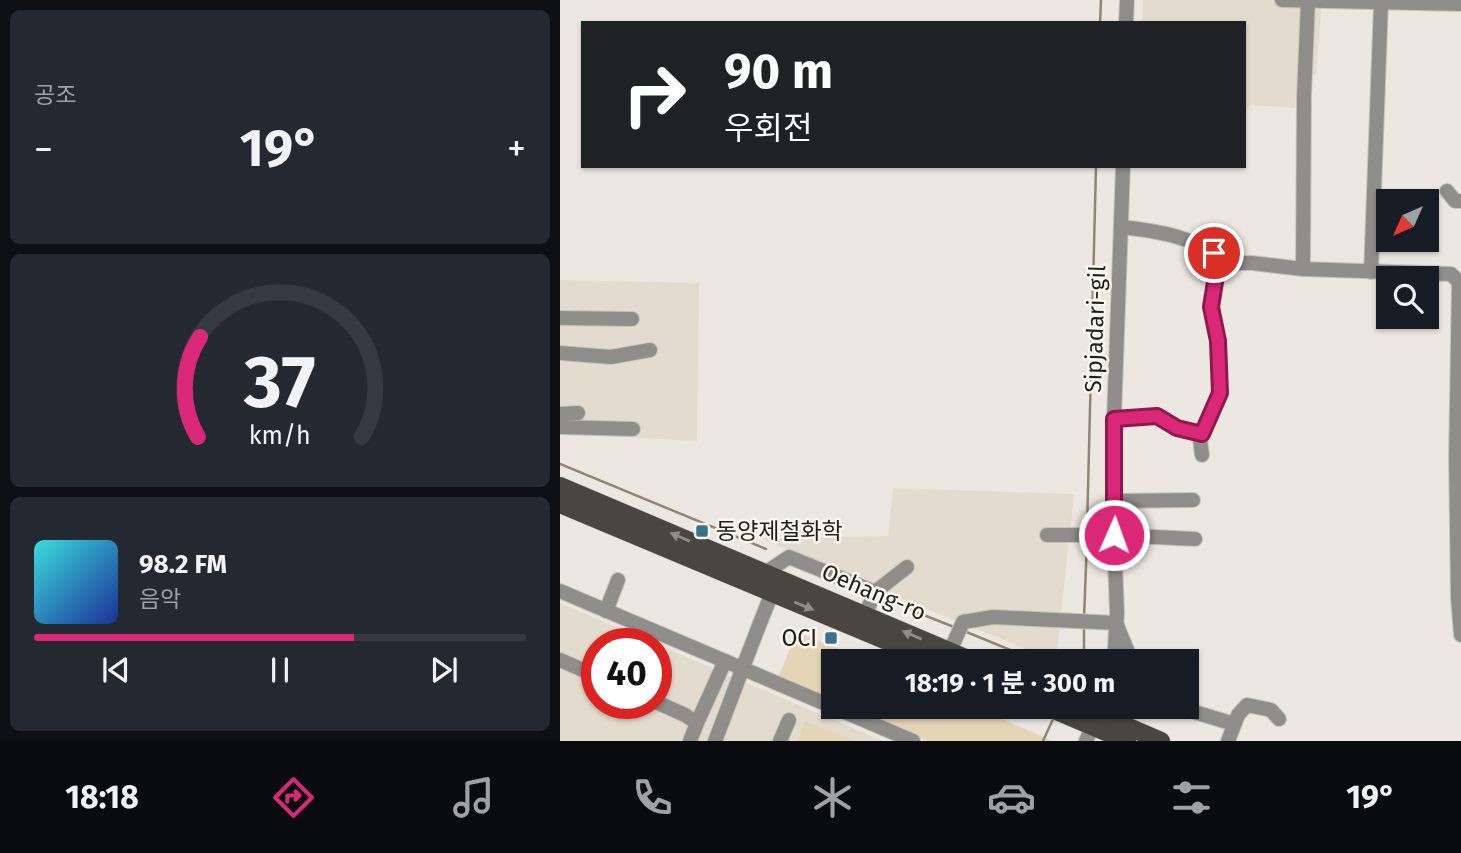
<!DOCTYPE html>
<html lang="ko">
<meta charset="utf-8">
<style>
:root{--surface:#171b24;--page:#242831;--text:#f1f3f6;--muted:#9ea1a6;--line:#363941;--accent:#db2777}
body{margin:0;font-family:"Fira Sans","Noto Sans KR",sans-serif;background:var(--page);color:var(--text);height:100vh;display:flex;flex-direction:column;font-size:26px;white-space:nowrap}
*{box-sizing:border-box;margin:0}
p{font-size:23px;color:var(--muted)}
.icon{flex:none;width:38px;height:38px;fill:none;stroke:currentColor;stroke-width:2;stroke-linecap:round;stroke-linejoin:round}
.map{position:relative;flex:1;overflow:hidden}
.drawer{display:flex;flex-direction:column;gap:10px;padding:10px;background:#0d0f14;width:560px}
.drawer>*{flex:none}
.top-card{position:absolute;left:21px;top:21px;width:665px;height:147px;border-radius:0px;box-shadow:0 2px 5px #0004;background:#202124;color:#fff;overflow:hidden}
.needle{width:46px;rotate:225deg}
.controls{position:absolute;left:816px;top:189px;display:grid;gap:14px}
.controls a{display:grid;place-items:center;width:63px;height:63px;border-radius:0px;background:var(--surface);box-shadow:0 2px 5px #0004;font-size:35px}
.speed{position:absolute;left:21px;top:628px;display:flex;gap:14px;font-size:35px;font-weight:700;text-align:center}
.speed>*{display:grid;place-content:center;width:91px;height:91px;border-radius:50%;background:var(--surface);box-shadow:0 2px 5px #0004;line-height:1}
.speed .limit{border:10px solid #d22;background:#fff;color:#111}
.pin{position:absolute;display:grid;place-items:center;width:60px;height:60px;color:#fff;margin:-30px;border:4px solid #fff;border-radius:50%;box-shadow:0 2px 7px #0007}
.me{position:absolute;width:77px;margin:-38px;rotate:2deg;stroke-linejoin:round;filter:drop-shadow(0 0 5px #0008)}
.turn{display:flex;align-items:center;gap:24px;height:147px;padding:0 28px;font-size:32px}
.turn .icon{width:91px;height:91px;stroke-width:2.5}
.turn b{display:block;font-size:49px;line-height:60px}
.big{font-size:52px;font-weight:700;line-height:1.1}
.drawer .card{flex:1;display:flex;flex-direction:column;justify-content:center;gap:10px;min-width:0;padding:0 24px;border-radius:10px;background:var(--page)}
.drawer .dial{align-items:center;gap:0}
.dial svg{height:182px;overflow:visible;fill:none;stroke:var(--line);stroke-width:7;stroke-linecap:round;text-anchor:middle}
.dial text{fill:var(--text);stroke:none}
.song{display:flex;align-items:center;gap:21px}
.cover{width:84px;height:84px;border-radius:10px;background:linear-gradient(135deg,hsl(180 70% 55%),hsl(230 70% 35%))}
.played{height:7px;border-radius:4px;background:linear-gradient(90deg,var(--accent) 65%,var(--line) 65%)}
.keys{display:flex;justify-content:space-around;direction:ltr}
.heat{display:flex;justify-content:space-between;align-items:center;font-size:38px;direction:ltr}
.trip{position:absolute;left:261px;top:649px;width:378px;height:70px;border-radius:0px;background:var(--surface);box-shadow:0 2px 5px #0004;font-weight:700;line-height:70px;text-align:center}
.tab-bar{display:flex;height:112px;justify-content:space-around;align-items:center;background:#090b0e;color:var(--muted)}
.tab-bar .icon{width:49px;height:49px}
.tab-bar .on{color:var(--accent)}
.tab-bar b{font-size:32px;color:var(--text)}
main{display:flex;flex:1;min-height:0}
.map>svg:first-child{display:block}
.built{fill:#e3dcce}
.green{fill:#e5d5b7}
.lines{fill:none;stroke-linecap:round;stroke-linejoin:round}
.stream{stroke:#928670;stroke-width:2.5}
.minor-casing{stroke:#c7c4be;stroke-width:16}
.major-casing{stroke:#c7c4be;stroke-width:19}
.minor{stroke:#908e8b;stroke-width:14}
.major{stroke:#494641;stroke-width:18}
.oneway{fill:#908c86}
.route-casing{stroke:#8e194d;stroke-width:18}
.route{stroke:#db2777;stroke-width:12}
.poi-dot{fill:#3a718c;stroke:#faf6ee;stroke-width:2.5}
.labels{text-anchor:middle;stroke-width:5;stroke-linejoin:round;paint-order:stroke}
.street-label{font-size:23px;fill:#211f1d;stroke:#faf6ee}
.poi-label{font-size:23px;fill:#211f1d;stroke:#faf6ee;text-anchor:start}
</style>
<main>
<section class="drawer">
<div class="card"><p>공조</p>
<div class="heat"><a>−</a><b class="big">19°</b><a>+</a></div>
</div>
<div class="card dial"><svg viewBox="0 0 100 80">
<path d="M14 69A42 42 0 1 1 86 69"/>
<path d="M14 69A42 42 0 0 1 15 25" stroke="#db2777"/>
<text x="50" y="56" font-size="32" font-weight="700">37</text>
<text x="50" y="72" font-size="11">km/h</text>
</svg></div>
<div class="card">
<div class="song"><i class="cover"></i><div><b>98.2 FM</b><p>음악</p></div></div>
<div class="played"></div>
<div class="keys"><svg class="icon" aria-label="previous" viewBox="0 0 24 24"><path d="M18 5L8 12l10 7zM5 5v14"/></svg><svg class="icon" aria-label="pause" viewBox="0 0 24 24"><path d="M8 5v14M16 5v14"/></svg><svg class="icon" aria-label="next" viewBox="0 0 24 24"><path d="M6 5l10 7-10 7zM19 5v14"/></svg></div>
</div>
</section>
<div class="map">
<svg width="901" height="741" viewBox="0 0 901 741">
<rect width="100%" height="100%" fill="#ece8e1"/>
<!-- built -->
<g class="built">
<path d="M583,0H762L756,75L737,77L735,108L690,105L684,112V23H582Z"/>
<path d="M0,280L139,283L137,441L0,434Z"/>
<path d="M333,488L514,494L496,661L327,593L200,538L328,536Z"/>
<path d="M0,603L96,644H37V704H96V644L323,741H0Z"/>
</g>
<!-- green -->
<g class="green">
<path d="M237,632L307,661L273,662V701L218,678Z"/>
<path d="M287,707H414L493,741H368Z"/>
<path d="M245,721L294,741H237Z"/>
</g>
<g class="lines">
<!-- stream -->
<g class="stream">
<path d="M540,23L541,0"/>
<path d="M0,464L206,549"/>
<path d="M527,530L536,166"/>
<path d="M323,599L394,627"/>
<path d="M524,618L527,540"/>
<path d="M404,631L480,662"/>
<path d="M520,662L524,655V628"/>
<path d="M483,741L494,717"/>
</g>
<defs>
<g id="minor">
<path d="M722,0L901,4"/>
<path d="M566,23L567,0"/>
<path d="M887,191L895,201H901"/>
<path d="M561,227C599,231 637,237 666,263H692L743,269L891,274L899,282L896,458L898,598L901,635"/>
<path d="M743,269L744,95L748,1"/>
<path d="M811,272L821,3"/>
<path d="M0,318L72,319"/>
<path d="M0,353L51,357L90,350"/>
<path d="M0,414L18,413"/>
<path d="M554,419L597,416L617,428L642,434"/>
<path d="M0,427L73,429"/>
<path d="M642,455L640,439L660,393L658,341L651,307L659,257"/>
<path d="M555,501L633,500"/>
<path d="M487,535H554L635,539"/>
<path d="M205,573L229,557L315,592"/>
<path d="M0,591L273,707"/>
<path d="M46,611L58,580"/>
<path d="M305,615L315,592L347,567"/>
<path d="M390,651L403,622L433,617L556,623L572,662"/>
<path d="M0,660L37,676"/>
<path d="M554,662L557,613L554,535V419L563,166"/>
<path d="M96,702L125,715L137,723L130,741"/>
<path d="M273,707L353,741"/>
<path d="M618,707L674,724"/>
<path d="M137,723L165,661"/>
<path d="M155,741C174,692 192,642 212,593"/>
<path d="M220,741L229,720"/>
<path d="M526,741L536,718"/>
<path d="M668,741L678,715L687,705L711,710L719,719"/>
</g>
<g id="major">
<path d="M0,486L415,662"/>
<path d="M0,504L377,662"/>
<path d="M487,707L567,741"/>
<path d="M522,707L601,741"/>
</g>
</defs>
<!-- minor casing -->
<use href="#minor" class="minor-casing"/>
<!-- major casing -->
<use href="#major" class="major-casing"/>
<!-- minor -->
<use href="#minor" class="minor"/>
<!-- major -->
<use href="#major" class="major"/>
</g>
<!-- one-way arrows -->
<defs><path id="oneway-solid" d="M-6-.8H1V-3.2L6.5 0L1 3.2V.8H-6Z" transform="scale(1.75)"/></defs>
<g class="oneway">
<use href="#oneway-solid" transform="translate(120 537) rotate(-157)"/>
<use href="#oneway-solid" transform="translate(244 606) rotate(22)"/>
<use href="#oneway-solid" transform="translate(352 635) rotate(-157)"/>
</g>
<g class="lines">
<defs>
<path id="route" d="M554,535V419L597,416L617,428L642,434L660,393L658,341L651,307L659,257L654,253"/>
</defs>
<!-- route casing -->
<use href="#route" class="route-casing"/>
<!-- route -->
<use href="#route" class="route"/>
</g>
<!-- markers -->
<g class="poi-dot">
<rect x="135" y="524" width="14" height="14" rx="3.5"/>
<rect x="264" y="631" width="14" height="14" rx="3.5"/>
</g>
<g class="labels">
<!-- street labels -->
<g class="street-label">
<text transform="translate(535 329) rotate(-88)" y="8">Sipjadari-gil</text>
<text transform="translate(314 592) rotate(23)" y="8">Oehang-ro</text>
</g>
<!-- poi labels -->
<g class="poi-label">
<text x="156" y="539">동양제철화학</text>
<text x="257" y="646" text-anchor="end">OCI</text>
</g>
</g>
</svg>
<div class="controls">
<a><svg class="needle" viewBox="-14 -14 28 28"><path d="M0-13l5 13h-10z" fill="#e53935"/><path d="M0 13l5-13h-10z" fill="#9ea1a6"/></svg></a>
<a><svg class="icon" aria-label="search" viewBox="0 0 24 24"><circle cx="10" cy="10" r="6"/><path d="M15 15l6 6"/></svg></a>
</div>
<div class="speed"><div class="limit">40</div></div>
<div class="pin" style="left:654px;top:253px;background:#d93025"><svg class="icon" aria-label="arrive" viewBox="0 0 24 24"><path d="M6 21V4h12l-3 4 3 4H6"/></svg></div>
<svg class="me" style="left:554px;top:535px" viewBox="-20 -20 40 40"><circle r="17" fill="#db2777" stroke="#fff" stroke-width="3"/><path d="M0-11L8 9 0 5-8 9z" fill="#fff"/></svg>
<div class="trip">18:19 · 1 분 · 300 m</div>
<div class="top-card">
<div class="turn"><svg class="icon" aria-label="right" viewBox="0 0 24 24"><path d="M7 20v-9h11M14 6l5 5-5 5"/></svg><div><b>90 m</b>우회전</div></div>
</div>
</div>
</main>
<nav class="tab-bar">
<b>18:18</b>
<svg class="icon on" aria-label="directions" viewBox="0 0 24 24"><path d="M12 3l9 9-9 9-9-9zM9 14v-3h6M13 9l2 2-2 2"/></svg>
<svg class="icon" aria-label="music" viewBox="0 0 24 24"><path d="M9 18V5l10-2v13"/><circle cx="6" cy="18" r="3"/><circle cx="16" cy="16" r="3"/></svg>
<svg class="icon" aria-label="phone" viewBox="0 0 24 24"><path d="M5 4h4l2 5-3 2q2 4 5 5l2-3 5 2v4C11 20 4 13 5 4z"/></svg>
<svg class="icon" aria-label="climate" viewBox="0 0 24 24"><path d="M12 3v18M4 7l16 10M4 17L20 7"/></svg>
<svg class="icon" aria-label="car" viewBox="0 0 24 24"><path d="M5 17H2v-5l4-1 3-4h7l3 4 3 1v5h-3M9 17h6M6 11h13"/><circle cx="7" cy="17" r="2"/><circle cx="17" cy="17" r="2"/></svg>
<svg class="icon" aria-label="filters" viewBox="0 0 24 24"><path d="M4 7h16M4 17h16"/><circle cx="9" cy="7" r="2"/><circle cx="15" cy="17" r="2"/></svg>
<b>19°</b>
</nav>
